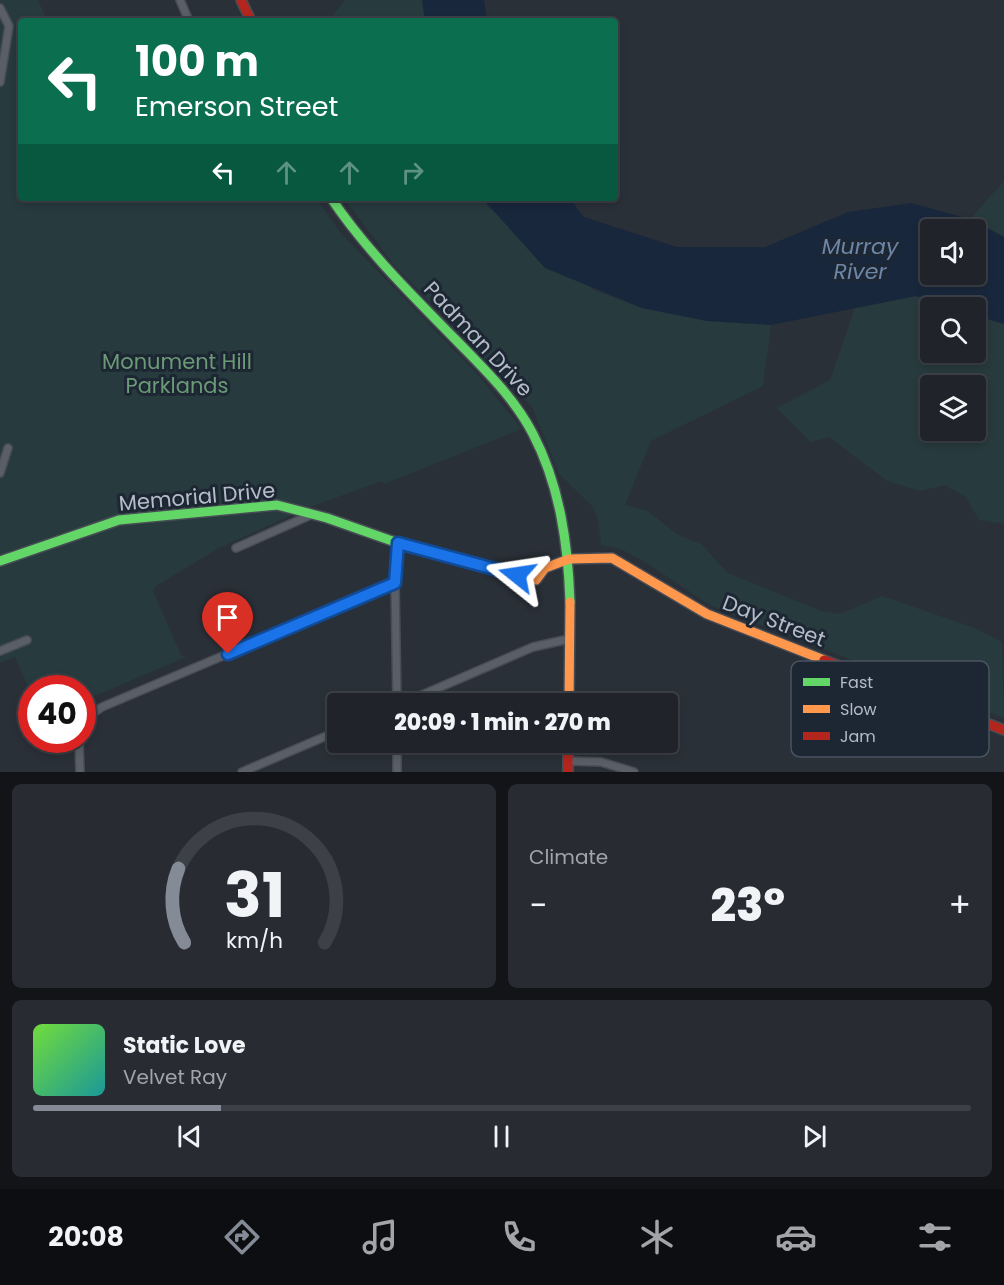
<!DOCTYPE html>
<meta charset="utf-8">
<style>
:root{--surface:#20242a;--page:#282c32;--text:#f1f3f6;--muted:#a2a4a8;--line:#3d4147;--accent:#848b96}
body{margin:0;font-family:Poppins,sans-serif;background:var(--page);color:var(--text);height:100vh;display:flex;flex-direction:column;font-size:22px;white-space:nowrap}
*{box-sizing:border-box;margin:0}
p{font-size:20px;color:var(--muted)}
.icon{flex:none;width:33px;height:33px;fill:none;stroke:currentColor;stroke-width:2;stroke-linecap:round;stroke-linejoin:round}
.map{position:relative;height:772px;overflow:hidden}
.side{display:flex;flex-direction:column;gap:12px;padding:12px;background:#121417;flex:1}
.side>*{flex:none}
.guide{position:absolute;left:18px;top:18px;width:600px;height:183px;border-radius:6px;box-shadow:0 3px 9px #0003,0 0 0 2px var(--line);background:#0b6e4f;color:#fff;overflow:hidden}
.controls{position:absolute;left:920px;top:219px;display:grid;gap:12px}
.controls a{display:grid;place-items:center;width:66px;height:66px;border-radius:6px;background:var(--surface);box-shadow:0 3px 9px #0003,0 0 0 2px var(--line);font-size:30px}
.speed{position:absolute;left:18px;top:675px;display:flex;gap:12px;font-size:30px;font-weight:700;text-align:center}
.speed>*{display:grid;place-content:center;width:78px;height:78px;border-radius:50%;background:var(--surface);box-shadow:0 3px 9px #0003,0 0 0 2px var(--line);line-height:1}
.speed .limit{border:9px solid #d22;background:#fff;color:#111}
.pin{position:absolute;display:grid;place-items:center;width:51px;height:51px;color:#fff;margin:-62px -26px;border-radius:50% 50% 50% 0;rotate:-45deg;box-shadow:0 0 6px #0007}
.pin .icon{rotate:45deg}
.me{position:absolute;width:66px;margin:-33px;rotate:285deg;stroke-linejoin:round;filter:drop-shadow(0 0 4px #0008)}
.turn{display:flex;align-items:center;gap:21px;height:126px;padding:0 18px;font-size:27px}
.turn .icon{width:78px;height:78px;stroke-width:2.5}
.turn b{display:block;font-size:42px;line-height:51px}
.lanes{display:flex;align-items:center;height:57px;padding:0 18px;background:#0003;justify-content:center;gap:30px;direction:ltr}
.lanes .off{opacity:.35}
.big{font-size:45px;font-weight:800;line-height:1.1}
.side .card{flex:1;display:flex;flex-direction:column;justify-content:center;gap:9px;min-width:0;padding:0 21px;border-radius:9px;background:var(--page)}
.side .dial{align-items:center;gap:0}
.dial svg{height:156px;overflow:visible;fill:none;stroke:var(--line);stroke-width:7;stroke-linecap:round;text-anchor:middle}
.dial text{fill:var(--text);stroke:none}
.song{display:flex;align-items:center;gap:18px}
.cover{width:72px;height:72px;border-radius:9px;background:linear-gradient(135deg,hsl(100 70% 55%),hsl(180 70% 35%))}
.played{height:6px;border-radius:3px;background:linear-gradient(90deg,var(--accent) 20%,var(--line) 20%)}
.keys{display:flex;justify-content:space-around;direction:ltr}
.heat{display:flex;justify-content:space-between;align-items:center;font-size:33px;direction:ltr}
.side .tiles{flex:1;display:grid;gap:12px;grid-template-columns:1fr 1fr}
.card:last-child{grid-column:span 2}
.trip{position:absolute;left:327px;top:693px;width:351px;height:60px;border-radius:6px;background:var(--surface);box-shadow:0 3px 9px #0003,0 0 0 2px var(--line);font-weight:800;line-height:60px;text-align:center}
.menu{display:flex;height:96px;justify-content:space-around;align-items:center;background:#0d0e11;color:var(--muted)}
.menu .icon{width:42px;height:42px}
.menu .on{color:var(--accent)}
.menu b{font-size:27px;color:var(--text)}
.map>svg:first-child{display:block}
.green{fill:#273a3e;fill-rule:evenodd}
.water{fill:#19273c;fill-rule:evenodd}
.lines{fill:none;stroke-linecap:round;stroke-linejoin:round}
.street-casing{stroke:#484c55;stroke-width:10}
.fast-casing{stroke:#484c55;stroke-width:12}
.slow-casing{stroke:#484c55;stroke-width:12}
.jam-casing{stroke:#484c55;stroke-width:12}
.street{stroke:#5a5e66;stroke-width:7}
.fast{stroke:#63d668;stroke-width:9}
.slow{stroke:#ff974d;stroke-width:9}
.jam{stroke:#b3261e;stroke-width:9}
.route-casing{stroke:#114b97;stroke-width:15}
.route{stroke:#1a73e8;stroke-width:10}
.labels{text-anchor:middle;stroke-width:6;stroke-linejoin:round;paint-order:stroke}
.street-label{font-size:21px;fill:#b4bcc9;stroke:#1d2633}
.park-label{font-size:21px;fill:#6b9a76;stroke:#1d2633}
.water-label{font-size:22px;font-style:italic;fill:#6d86a8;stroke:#1d2633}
.key{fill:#1d2633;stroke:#4a5360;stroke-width:1.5}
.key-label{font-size:16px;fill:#b4bcc9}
</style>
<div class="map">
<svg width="1004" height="772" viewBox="0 0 1004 772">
<rect width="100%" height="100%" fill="#2a3038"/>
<!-- green -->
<g class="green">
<path d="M0,0H38L47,21H21V198H316L340,232L479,376L522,429L384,484L382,481L305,509L219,548L156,586L153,591L181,655L186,657L83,701L82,688H32L31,693L15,657L0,663Z"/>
<path d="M345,0H422L425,21H328Z"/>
<path d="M1004,181V237L970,219Z"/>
<path d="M344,198H482L487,206L594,290L642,308L707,321L771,325L763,386L651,441L625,505L648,511L678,535L701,544L728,573L821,611L840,614L882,596L972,627L1002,642L1004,718L711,606L645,562L621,549L601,545L598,520L592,506L559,474L532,407L394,265Z"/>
<path d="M916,296L953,307L930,308V352H975V315L1004,324V524L979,520L966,497L945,485L920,491L887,481L829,437L811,442L777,408L830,380L855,308ZM930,386H975V430H930Z"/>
</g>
<!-- water -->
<g class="water">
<path d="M422,0H484L487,21H425Z"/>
<path d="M482,198H569L584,217L677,247H765L848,212L911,203L970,219L1004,237V324L975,315V308L953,307L916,296L771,325L707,321L642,308L545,268ZM930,230H975V274H930Z"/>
</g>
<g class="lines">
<defs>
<g id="street">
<path d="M180,0L189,21"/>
<path d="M0,8L9,26L0,82"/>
<path d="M0,473L8,448"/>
<path d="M236,548L313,514"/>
<path d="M0,651L27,640"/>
<path d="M397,704L395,583L398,543"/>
<path d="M401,704L533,647L569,639"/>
<path d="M82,726L89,716L102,707L395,583"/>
<path d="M79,740L80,772"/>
<path d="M397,742V772"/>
<path d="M568,761L601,762L634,772"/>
<path d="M242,772L338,731"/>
</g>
<g id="fast">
<path d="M331,198C366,250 411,294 455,339C483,368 514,397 533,434C560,486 568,544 570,602"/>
<path d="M0,561L119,520L277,505L327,518L398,543L521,576"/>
</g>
<g id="slow">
<path d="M521,576L536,580L545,568L569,559L612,558L707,614L824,660"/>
<path d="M569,704L570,602"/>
</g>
<g id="jam">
<path d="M241,0L251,21"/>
<path d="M824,660L1004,730"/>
<path d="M568,742V772"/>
</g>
</defs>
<!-- street casing -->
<use href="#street" class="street-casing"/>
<!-- fast casing -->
<use href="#fast" class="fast-casing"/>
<!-- slow casing -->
<use href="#slow" class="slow-casing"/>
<!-- jam casing -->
<use href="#jam" class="jam-casing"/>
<!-- street -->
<use href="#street" class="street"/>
<!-- fast -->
<use href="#fast" class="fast"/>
<!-- slow -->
<use href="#slow" class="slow"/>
<!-- jam -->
<use href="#jam" class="jam"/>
</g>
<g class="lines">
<defs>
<path id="route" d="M228,654L395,583L398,543L517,575"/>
</defs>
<!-- route casing -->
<use href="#route" class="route-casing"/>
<!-- route -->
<use href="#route" class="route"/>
</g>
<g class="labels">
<!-- street labels -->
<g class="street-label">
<text transform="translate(478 339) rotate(47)" y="7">Padman Drive</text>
<text transform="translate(197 497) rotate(-5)" y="7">Memorial Drive</text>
<text transform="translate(774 621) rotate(21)" y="7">Day Street</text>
</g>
<!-- park labels -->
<g class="park-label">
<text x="177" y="369">Monument Hill<tspan x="177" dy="24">Parklands</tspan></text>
</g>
<!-- water labels -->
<g class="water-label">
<text x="860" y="254">Murray<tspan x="860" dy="25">River</tspan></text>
</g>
</g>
<!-- legend -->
<rect x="791" y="661" width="198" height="96" rx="9" class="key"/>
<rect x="803" y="678" width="27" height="8" fill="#63d668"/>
<rect x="803" y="705" width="27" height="8" fill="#ff974d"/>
<rect x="803" y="732" width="27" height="8" fill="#b3261e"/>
<g class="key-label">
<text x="840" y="688">Fast</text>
<text x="840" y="715">Slow</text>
<text x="840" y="742">Jam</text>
</g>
</svg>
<div class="controls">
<a><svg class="icon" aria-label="sound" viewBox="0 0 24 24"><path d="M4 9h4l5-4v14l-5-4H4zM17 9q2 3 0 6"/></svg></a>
<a><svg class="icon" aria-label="search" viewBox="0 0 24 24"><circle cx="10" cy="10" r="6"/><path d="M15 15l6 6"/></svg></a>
<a><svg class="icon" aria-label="layers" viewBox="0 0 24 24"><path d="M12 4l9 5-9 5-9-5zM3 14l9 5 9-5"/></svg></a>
</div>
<div class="speed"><div class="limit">40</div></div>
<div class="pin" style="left:228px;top:654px;background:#d93025"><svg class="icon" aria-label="arrive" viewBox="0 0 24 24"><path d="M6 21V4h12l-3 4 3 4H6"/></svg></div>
<svg class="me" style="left:517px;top:575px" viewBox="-20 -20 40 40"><path d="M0-17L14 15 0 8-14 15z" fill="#1a73e8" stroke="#fff" stroke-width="4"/></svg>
<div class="trip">20:09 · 1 min · 270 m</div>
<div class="guide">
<div class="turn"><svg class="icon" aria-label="left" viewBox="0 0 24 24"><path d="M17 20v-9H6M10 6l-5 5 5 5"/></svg><div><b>100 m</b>Emerson Street</div></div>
<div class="lanes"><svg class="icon" aria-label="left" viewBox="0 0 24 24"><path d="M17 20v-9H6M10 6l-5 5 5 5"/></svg><svg class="icon off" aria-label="ahead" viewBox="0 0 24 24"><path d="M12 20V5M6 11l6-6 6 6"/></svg><svg class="icon off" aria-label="ahead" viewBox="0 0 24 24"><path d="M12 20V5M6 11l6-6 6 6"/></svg><svg class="icon off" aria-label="right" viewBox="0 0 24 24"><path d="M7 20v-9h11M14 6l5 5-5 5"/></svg></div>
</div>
</div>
<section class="side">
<div class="tiles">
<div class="card dial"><svg viewBox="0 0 100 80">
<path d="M14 69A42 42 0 1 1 86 69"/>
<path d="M14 69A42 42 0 0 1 11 31" stroke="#848b96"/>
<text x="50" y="56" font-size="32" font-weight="700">31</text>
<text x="50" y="72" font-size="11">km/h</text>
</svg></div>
<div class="card"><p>Climate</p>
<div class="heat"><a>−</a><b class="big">23°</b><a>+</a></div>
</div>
<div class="card">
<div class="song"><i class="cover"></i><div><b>Static Love</b><p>Velvet Ray</p></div></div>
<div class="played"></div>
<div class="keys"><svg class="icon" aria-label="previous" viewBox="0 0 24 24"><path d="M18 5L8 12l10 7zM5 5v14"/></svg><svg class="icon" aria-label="pause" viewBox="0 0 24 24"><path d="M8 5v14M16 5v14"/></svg><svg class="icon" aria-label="next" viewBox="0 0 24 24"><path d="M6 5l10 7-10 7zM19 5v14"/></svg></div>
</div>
</div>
</section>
<nav class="menu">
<b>20:08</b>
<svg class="icon on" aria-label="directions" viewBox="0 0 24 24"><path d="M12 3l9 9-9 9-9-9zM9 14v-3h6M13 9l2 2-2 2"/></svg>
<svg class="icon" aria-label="music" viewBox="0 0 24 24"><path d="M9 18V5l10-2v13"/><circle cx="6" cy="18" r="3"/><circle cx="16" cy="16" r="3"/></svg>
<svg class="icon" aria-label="phone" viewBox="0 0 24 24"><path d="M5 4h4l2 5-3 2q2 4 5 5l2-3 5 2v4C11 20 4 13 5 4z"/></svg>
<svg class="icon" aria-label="climate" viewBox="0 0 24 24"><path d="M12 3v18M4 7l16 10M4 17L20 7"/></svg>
<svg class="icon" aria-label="car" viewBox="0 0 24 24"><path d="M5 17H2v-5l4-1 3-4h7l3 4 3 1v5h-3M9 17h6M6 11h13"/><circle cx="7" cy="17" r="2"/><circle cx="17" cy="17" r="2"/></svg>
<svg class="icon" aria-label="filters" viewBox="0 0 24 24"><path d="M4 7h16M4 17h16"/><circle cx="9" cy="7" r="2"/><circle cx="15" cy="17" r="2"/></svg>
</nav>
